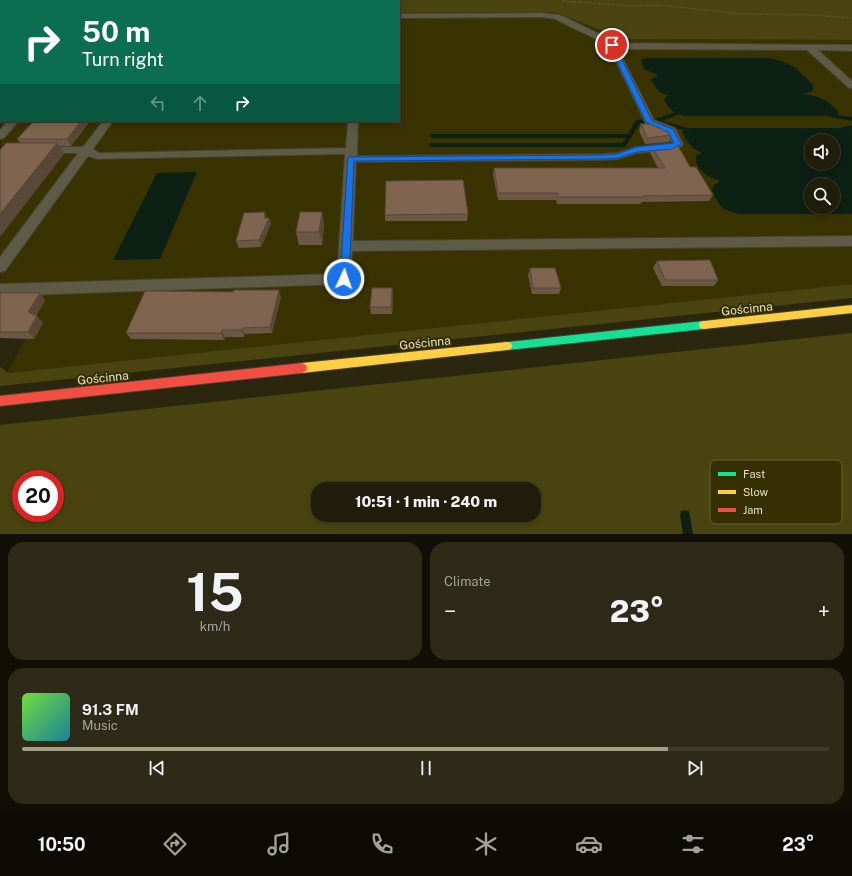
<!DOCTYPE html>
<meta charset="utf-8">
<style>
:root{--surface:#201d0a;--page:#2d2a18;--text:#f1f3f6;--muted:#a2a29c;--line:#3d3b2b;--accent:#a29f84}
body{margin:0;font-family:"Public Sans",sans-serif;background:var(--page);color:var(--text);height:100vh;display:flex;flex-direction:column;font-size:15px;white-space:nowrap}
*{box-sizing:border-box;margin:0}
p{font-size:13px;color:var(--muted)}
.icon{flex:none;width:22px;height:22px;fill:none;stroke:currentColor;stroke-width:2;stroke-linecap:round;stroke-linejoin:round}
.map{position:relative;height:534px;overflow:hidden}
.details{display:flex;flex-direction:column;gap:8px;padding:8px;background:#121006;flex:1}
.details>*{flex:none}
.guide{position:absolute;left:0px;top:0px;width:400px;height:122px;box-shadow:0 2px 10px #0003,0 0 0 1px var(--line);background:#0b6e4f;color:#fff;overflow:hidden}
.fabs{position:absolute;left:804px;top:134px;display:grid;gap:8px}
.fabs a{display:grid;place-items:center;width:36px;height:36px;border-radius:50%;background:var(--surface);box-shadow:0 2px 10px #0003,0 0 0 1px var(--line);font-size:20px}
.speed{position:absolute;left:12px;top:470px;display:flex;gap:8px;font-size:20px;font-weight:700;text-align:center}
.speed>*{display:grid;place-content:center;width:52px;height:52px;border-radius:50%;background:var(--surface);box-shadow:0 2px 10px #0003,0 0 0 1px var(--line);line-height:1}
.speed .limit{border:6px solid #d22;background:#fff;color:#111}
.pin{position:absolute;display:grid;place-items:center;width:34px;height:34px;color:#fff;margin:-17px;border:2px solid #fff;border-radius:50%;box-shadow:0 1px 4px #0007}
.me{position:absolute;width:44px;margin:-22px;rotate:3deg;stroke-linejoin:round;filter:drop-shadow(0 0 3px #0008)}
.turn{display:flex;align-items:center;gap:14px;height:84px;padding:0 16px;font-size:18px}
.turn .icon{width:52px;height:52px;stroke-width:2.5}
.turn b{display:block;font-size:28px;line-height:34px}
.lanes{display:flex;align-items:center;height:38px;padding:0 16px;background:#0003;justify-content:center;gap:20px;direction:ltr}
.lanes .off{opacity:.35}
.big{font-size:30px;font-weight:800;line-height:1.1}
.details .card{flex:1;display:flex;flex-direction:column;justify-content:center;gap:6px;min-width:0;padding:0 14px;border-radius:16px;background:var(--page)}
.details .dial{align-items:center;gap:0}
.dial b{font-size:52px;line-height:1}
.song{display:flex;align-items:center;gap:12px}
.cover{width:48px;height:48px;border-radius:6px;background:linear-gradient(135deg,hsl(100 70% 55%),hsl(190 70% 35%))}
.played{height:4px;border-radius:2px;background:linear-gradient(90deg,var(--accent) 80%,var(--line) 80%)}
.keys{display:flex;justify-content:space-around;direction:ltr}
.heat{display:flex;justify-content:space-between;align-items:center;font-size:22px;direction:ltr}
.details .tiles{flex:1;display:grid;gap:8px;grid-template-columns:1fr 1fr}
.card:last-child{grid-column:span 2}
.trip{position:absolute;left:311px;top:482px;width:230px;height:40px;border-radius:16px;background:var(--surface);box-shadow:0 2px 10px #0003,0 0 0 1px var(--line);font-weight:800;line-height:40px;text-align:center}
.tabs{display:flex;height:64px;justify-content:space-around;align-items:center;background:#0d0c04;color:var(--muted)}
.tabs .icon{width:28px;height:28px}
.tabs .selected{color:var(--accent)}
.tabs b{font-size:18px;color:var(--text)}
.map>svg:first-child{display:block}
.built{fill:#393302;fill-rule:evenodd}
.green{fill:#4a4410;fill-rule:evenodd}
.water{fill:#0d2014;fill-rule:evenodd}
.lines{fill:none;stroke-linecap:round;stroke-linejoin:round}
.stream{fill:#0d2014;fill-rule:evenodd}
.lane-casing{stroke:#454230;stroke-width:2}
.fast-casing{stroke:#454230;stroke-width:2}
.slow-casing{stroke:#454230;stroke-width:2}
.jam-casing{stroke:#454230;stroke-width:2}
.path{stroke:#646250;stroke-width:1.5;stroke-dasharray:1 2;stroke-linecap:butt}
.lane{fill:#5d5a46;fill-rule:evenodd}
.fast{fill:#16e098;fill-rule:evenodd}
.slow{fill:#ffcf43;fill-rule:evenodd}
.jam{fill:#f24e42;fill-rule:evenodd}
.wall{fill:#6d5745}
.shaded-wall{fill:#594738}
.building{fill:#7f6550;stroke:#594738}
.route{fill:#1a73e8;stroke:#114b97}
.labels{text-anchor:middle;stroke-width:4;stroke-linejoin:round;paint-order:stroke}
.street-label{font-size:12px;fill:#e3e0c4;stroke:#352f03}
.key{fill:#352f03;stroke:#69643d;stroke-width:1}
.key-label{font-size:11px;fill:#e3e0c4}
</style>
<div class="map">
<svg width="852" height="534" viewBox="0 0 852 534">
<rect width="100%" height="100%" fill="#2a270e"/>
<!-- built -->
<path class="built" d="M554,12L624,39L852,40V284L7,373L27,336L0,335L1,47V121H399V13ZM811,141H833V163H811ZM811,185H833V207H811Z"/>
<!-- green -->
<g class="green">
<path d="M0,0H852V40L624,39L554,12L399,13V1H1L0,47Z"/>
<path d="M852,284V298L0,386V368L1,367L8,373Z"/>
<path d="M852,333V534H0V425ZM21,479H55V513H21ZM318,489H534V515H318Z"/>
</g>
<!-- water -->
<g class="water">
<path d="M647,58H766C791,61 796,68 813,85V91L804,94C820,96 827,100 838,111V114L832,116H684C673,113 669,109 664,100L668,95L659,92L651,80L658,75L644,69L641,62L642,59Z"/>
<path d="M691,128H845L852,130V214H738C720,209 720,207 712,190L714,185L720,181C709,177 694,170 696,155L702,153C691,148 688,143 682,132L685,129ZM811,141H833V163H811ZM811,185H833V207H811Z"/>
<path d="M197,172L160,259L113,260L157,173Z"/>
</g>
<g class="lines">
<!-- stream -->
<g class="stream">
<path d="M675,112L678,114L677,115L662,121L687,128V130H683L657,123H640L626,146L624,147H431L428,145L431,143H622L626,138H432L429,136L432,134H628L636,120L656,119Z"/>
<path d="M832,114L852,117V121L830,117L829,116Z"/>
<path d="M852,125V129L845,130L842,128L843,127Z"/>
<path d="M685,510L689,511L693,534H683L680,515L681,511Z"/>
</g>
<defs>
<g id="lane">
<path d="M542,13L560,15L618,43L852,45V51L818,50L852,81V89L849,88L807,50L618,49L654,120L675,128L683,144L682,146L672,150L637,153L618,159L603,160L356,162L353,241L852,236V246L352,251L351,279L349,283L344,284L0,296V284L337,274L345,154L97,159L88,156L5,271L0,272V257L78,153H42L36,150L42,147H83L103,121H113L93,149L99,153L346,148L348,121H358L357,156L603,154L617,153L636,147L672,143L667,132L646,124L645,122L608,45L555,19L542,17L399,18V14Z"/>
<path d="M8,121H19L4,138L0,139V130Z"/>
</g>
<path id="fast" d="M704,321L708,322L709,325L708,328L704,329L507,350L503,349L502,346L503,343L507,342Z"/>
<g id="slow">
<path d="M852,305V313L704,329L700,328L699,325L700,322L704,321Z"/>
<path d="M507,342L511,343L512,346L511,349L507,350L302,373L298,371L297,368L298,365L302,363Z"/>
</g>
<path id="jam" d="M302,363L306,365L307,368L306,371L302,373L0,406V396Z"/>
</defs>
<!-- lane casing -->
<use href="#lane" class="lane-casing"/>
<!-- fast casing -->
<use href="#fast" class="fast-casing"/>
<!-- slow casing -->
<use href="#slow" class="slow-casing"/>
<!-- jam casing -->
<use href="#jam" class="jam-casing"/>
<!-- path -->
<path class="path" d="M563,1L633,6L660,5L742,14L815,15L852,18"/>
<!-- lane -->
<use href="#lane" class="lane"/>
<!-- fast -->
<use href="#fast" class="fast"/>
<!-- slow -->
<use href="#slow" class="slow"/>
<!-- jam -->
<use href="#jam" class="jam"/>
</g>
<!-- wall -->
<g class="wall">
<path d="M90,121L71,146H58L64,154L20,143L17,139Z"/>
<path d="M641,124L672,135L669,142L645,144L639,131Z"/>
<path d="M652,147L690,167L713,195L709,201L641,202V204H557L556,200H498L493,175L494,168H658L650,153Z"/>
<path d="M322,212L324,225L322,245H299L296,232Z"/>
<path d="M468,214L467,221H385V215Z"/>
<path d="M267,218H269L271,224L261,247L239,248L236,241Z"/>
<path d="M657,261L718,280L714,286H662L653,268Z"/>
<path d="M530,268L561,288L559,294H532L528,275Z"/>
<path d="M392,288L393,295L392,314H371L370,307Z"/>
<path d="M0,293L45,300L36,316L43,323L34,339L0,338Z"/>
<path d="M281,297L272,333L245,334L244,337H225L224,340L131,339L126,333Z"/>
</g>
<!-- shaded-wall -->
<g class="shaded-wall">
<path d="M81,121H90L71,146L67,139Z"/>
<path d="M57,143L64,154L0,237V214Z"/>
<path d="M265,212L267,219L269,218L271,224L261,247L259,240Z"/>
<path d="M322,212L324,225L322,245L319,232Z"/>
<path d="M392,288L393,295L392,314L391,307Z"/>
<path d="M279,290L281,297L272,333L270,327Z"/>
<path d="M40,293L45,300L34,318L28,312Z"/>
<path d="M37,316L43,323L34,339L28,332Z"/>
<path d="M242,328L245,334L244,337L241,330Z"/>
<path d="M222,330L225,337L224,340L221,333Z"/>
</g>
<!-- building -->
<g class="building">
<path d="M34,121H81L67,139H17Z"/>
<path d="M641,124H662L666,126L672,135L647,138Z"/>
<path d="M6,143H57L0,214V150Z"/>
<path d="M677,144L690,167H696L713,195L643,196V197H559L558,193H498L494,168H665L652,147Z"/>
<path d="M463,180L468,214L385,215L386,181Z"/>
<path d="M265,212L264,218H269L259,240L236,241L244,213Z"/>
<path d="M300,212H322L319,232H296Z"/>
<path d="M710,260L718,280H665L657,261Z"/>
<path d="M530,268H555L561,288H533Z"/>
<path d="M372,288H392L391,307H370Z"/>
<path d="M234,290H279L270,327L242,328L241,330H222L221,333H126L145,291L233,292Z"/>
<path d="M0,293H40L28,312L37,316L28,332H0Z"/>
</g>
<!-- route -->
<path class="route" d="M612,43L615,45L652,121L673,129L681,144L672,149L637,152L618,158L603,159L354,161L349,279L344,282L341,281L340,279L348,157L603,155L617,154L636,147L674,143L668,132L646,122L609,45Z"/>
<g class="labels">
<!-- street labels -->
<g class="street-label">
<text transform="translate(747 309) rotate(-6)" y="4">Gościnna</text>
<text transform="translate(425 343) rotate(-6)" y="4">Gościnna</text>
<text transform="translate(103 378) rotate(-6)" y="4">Gościnna</text>
</g>
</g>
<!-- legend -->
<rect x="710" y="460" width="132" height="64" rx="6" class="key"/>
<rect x="718" y="472" width="18" height="4" fill="#16e098"/>
<rect x="718" y="490" width="18" height="4" fill="#ffcf43"/>
<rect x="718" y="508" width="18" height="4" fill="#f24e42"/>
<g class="key-label">
<text x="743" y="478">Fast</text>
<text x="743" y="496">Slow</text>
<text x="743" y="514">Jam</text>
</g>
</svg>
<div class="fabs">
<a><svg class="icon" aria-label="sound" viewBox="0 0 24 24"><path d="M4 9h4l5-4v14l-5-4H4zM17 9q2 3 0 6"/></svg></a>
<a><svg class="icon" aria-label="search" viewBox="0 0 24 24"><circle cx="10" cy="10" r="6"/><path d="M15 15l6 6"/></svg></a>
</div>
<div class="speed"><div class="limit">20</div></div>
<div class="pin" style="left:612px;top:45px;background:#d93025"><svg class="icon" aria-label="arrive" viewBox="0 0 24 24"><path d="M6 21V4h12l-3 4 3 4H6"/></svg></div>
<svg class="me" style="left:344px;top:279px" viewBox="-20 -20 40 40"><circle r="17" fill="#1a73e8" stroke="#fff" stroke-width="3"/><path d="M0-11L8 9 0 5-8 9z" fill="#fff"/></svg>
<div class="trip">10:51 · 1 min · 240 m</div>
<div class="guide">
<div class="turn"><svg class="icon" aria-label="right" viewBox="0 0 24 24"><path d="M7 20v-9h11M14 6l5 5-5 5"/></svg><div><b>50 m</b>Turn right</div></div>
<div class="lanes"><svg class="icon off" aria-label="left" viewBox="0 0 24 24"><path d="M17 20v-9H6M10 6l-5 5 5 5"/></svg><svg class="icon off" aria-label="ahead" viewBox="0 0 24 24"><path d="M12 20V5M6 11l6-6 6 6"/></svg><svg class="icon" aria-label="right" viewBox="0 0 24 24"><path d="M7 20v-9h11M14 6l5 5-5 5"/></svg></div>
</div>
</div>
<section class="details">
<div class="tiles">
<div class="card dial"><b>15</b><p>km/h</p></div>
<div class="card"><p>Climate</p>
<div class="heat"><a>−</a><b class="big">23°</b><a>+</a></div>
</div>
<div class="card">
<div class="song"><i class="cover"></i><div><b>91.3 FM</b><p>Music</p></div></div>
<div class="played"></div>
<div class="keys"><svg class="icon" aria-label="previous" viewBox="0 0 24 24"><path d="M18 5L8 12l10 7zM5 5v14"/></svg><svg class="icon" aria-label="pause" viewBox="0 0 24 24"><path d="M8 5v14M16 5v14"/></svg><svg class="icon" aria-label="next" viewBox="0 0 24 24"><path d="M6 5l10 7-10 7zM19 5v14"/></svg></div>
</div>
</div>
</section>
<nav class="tabs">
<b>10:50</b>
<svg class="icon selected" aria-label="directions" viewBox="0 0 24 24"><path d="M12 3l9 9-9 9-9-9zM9 14v-3h6M13 9l2 2-2 2"/></svg>
<svg class="icon" aria-label="music" viewBox="0 0 24 24"><path d="M9 18V5l10-2v13"/><circle cx="6" cy="18" r="3"/><circle cx="16" cy="16" r="3"/></svg>
<svg class="icon" aria-label="phone" viewBox="0 0 24 24"><path d="M5 4h4l2 5-3 2q2 4 5 5l2-3 5 2v4C11 20 4 13 5 4z"/></svg>
<svg class="icon" aria-label="climate" viewBox="0 0 24 24"><path d="M12 3v18M4 7l16 10M4 17L20 7"/></svg>
<svg class="icon" aria-label="car" viewBox="0 0 24 24"><path d="M5 17H2v-5l4-1 3-4h7l3 4 3 1v5h-3M9 17h6M6 11h13"/><circle cx="7" cy="17" r="2"/><circle cx="17" cy="17" r="2"/></svg>
<svg class="icon" aria-label="filters" viewBox="0 0 24 24"><path d="M4 7h16M4 17h16"/><circle cx="9" cy="7" r="2"/><circle cx="15" cy="17" r="2"/></svg>
<b>23°</b>
</nav>
